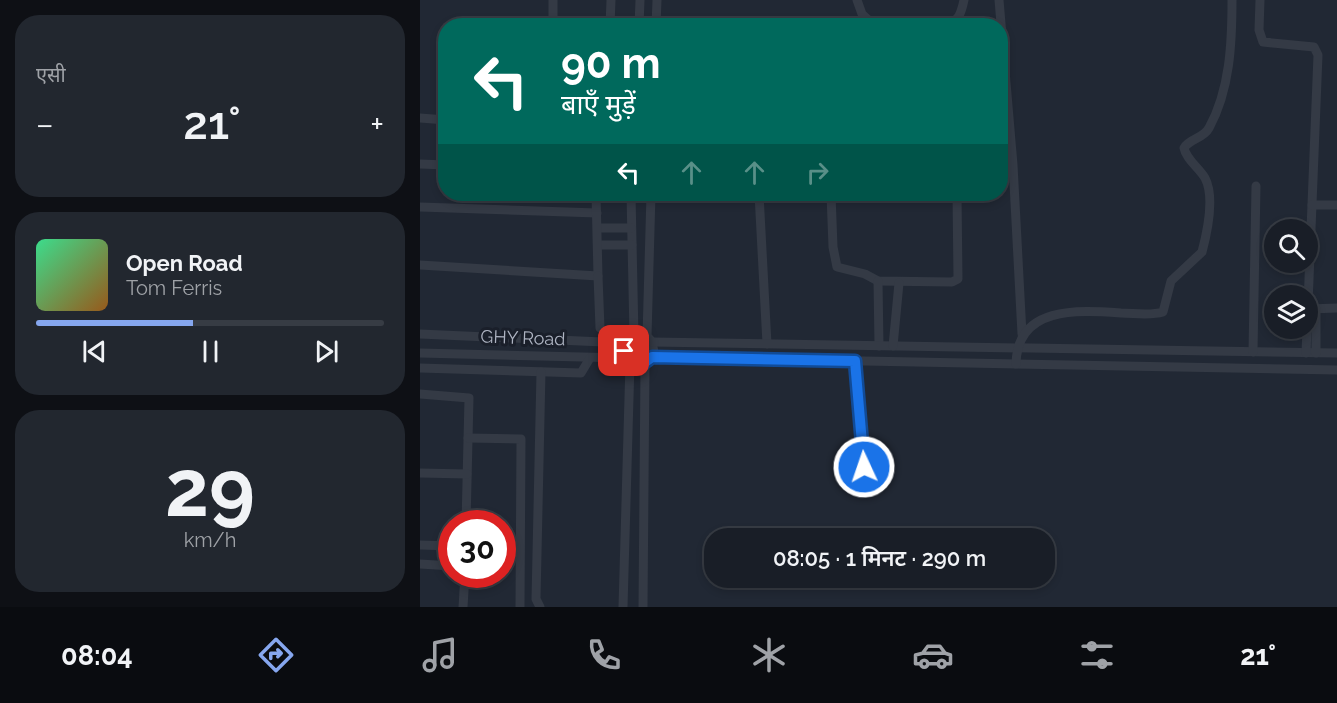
<!DOCTYPE html>
<html lang="hi">
<meta charset="utf-8">
<style>
:root{--surface:#191e27;--page:#22272f;--text:#f1f3f6;--muted:#9fa2a7;--line:#373c44;--accent:#86a7ef}
body{margin:0;font-family:Raleway,"Noto Sans Devanagari",sans-serif;background:var(--page);color:var(--text);height:100vh;display:flex;flex-direction:column;font-size:22px;white-space:nowrap}
*{box-sizing:border-box;margin:0}
p{font-size:20px;color:var(--muted)}
.icon{flex:none;width:33px;height:33px;fill:none;stroke:currentColor;stroke-width:2;stroke-linecap:round;stroke-linejoin:round}
.map{position:relative;flex:1;overflow:hidden}
.panel{display:flex;flex-direction:column;gap:15px;padding:15px;background:#0e1015;width:420px}
.panel>*{flex:none}
.banner{position:absolute;left:18px;top:18px;width:570px;height:183px;border-radius:24px;box-shadow:0 3px 9px #0003,0 0 0 2px var(--line);background:#00695c;color:#fff;overflow:hidden}
.buttons{position:absolute;left:844px;top:219px;display:grid;gap:12px}
.buttons a{display:grid;place-items:center;width:54px;height:54px;border-radius:50%;background:var(--surface);box-shadow:0 3px 9px #0003,0 0 0 2px var(--line);font-size:30px}
.speed{position:absolute;left:18px;top:510px;display:flex;gap:12px;font-size:30px;font-weight:700;text-align:center}
.speed>*{display:grid;place-content:center;width:78px;height:78px;border-radius:50%;background:var(--surface);box-shadow:0 3px 9px #0003,0 0 0 2px var(--line);line-height:1}
.speed .limit{border:9px solid #d22;background:#fff;color:#111}
.pin{position:absolute;display:grid;place-items:center;width:51px;height:51px;color:#fff;margin:-26px;border-radius:12px;box-shadow:0 3px 9px #0006}
.me{position:absolute;width:66px;margin:-33px;rotate:357deg;stroke-linejoin:round;filter:drop-shadow(0 0 4px #0008)}
.turn{display:flex;align-items:center;gap:21px;height:126px;padding:0 24px;font-size:27px}
.turn .icon{width:78px;height:78px;stroke-width:2.5}
.turn b{display:block;font-size:42px;line-height:51px}
.lanes{display:flex;align-items:center;height:57px;padding:0 24px;background:#0003;justify-content:center;gap:30px;direction:ltr}
.lanes .off{opacity:.35}
.big{font-size:45px;font-weight:600;line-height:1.1}
.panel .card{flex:1;display:flex;flex-direction:column;justify-content:center;gap:9px;min-width:0;padding:0 21px;border-radius:24px;background:var(--page)}
.panel .dial{align-items:center;gap:0}
.dial b{font-size:78px;line-height:1}
.song{display:flex;align-items:center;gap:18px}
.cover{width:72px;height:72px;border-radius:9px;background:linear-gradient(135deg,hsl(150 70% 55%),hsl(30 70% 35%))}
.played{height:6px;border-radius:3px;background:linear-gradient(90deg,var(--accent) 45%,var(--line) 45%)}
.keys{display:flex;justify-content:space-around;direction:ltr}
.heat{display:flex;justify-content:space-between;align-items:center;font-size:33px;direction:ltr}
.trip{position:absolute;left:284px;top:528px;width:351px;height:60px;border-radius:24px;background:var(--surface);box-shadow:0 3px 9px #0003,0 0 0 2px var(--line);font-weight:600;line-height:60px;text-align:center}
.tab-bar{display:flex;height:96px;justify-content:space-around;align-items:center;background:#0a0c10;color:var(--muted)}
.tab-bar .icon{width:42px;height:42px}
.tab-bar .selected{color:var(--accent)}
.tab-bar b{font-size:27px;color:var(--text)}
main{display:flex;flex:1;min-height:0}
.map>svg:first-child{display:block}
.lines{fill:none;stroke-linecap:round;stroke-linejoin:round}
.minor{stroke:#343a45;stroke-width:9}
.route-casing{stroke:#114b97;stroke-width:15}
.route{stroke:#1a73e8;stroke-width:10}
.labels{text-anchor:middle;stroke-width:6;stroke-linejoin:round;paint-order:stroke}
.street-label{font-size:18px;fill:#aeb4c2;stroke:#1a1f2a}
</style>
<main>
<section class="panel">
<div class="card"><p>एसी</p>
<div class="heat"><a>−</a><b class="big">21°</b><a>+</a></div>
</div>
<div class="card">
<div class="song"><i class="cover"></i><div><b>Open Road</b><p>Tom Ferris</p></div></div>
<div class="played"></div>
<div class="keys"><svg class="icon" aria-label="previous" viewBox="0 0 24 24"><path d="M18 5L8 12l10 7zM5 5v14"/></svg><svg class="icon" aria-label="pause" viewBox="0 0 24 24"><path d="M8 5v14M16 5v14"/></svg><svg class="icon" aria-label="next" viewBox="0 0 24 24"><path d="M6 5l10 7-10 7zM19 5v14"/></svg></div>
</div>
<div class="card dial"><b>29</b><p>km/h</p></div>
</section>
<div class="map">
<svg width="917" height="607" viewBox="0 0 917 607">
<rect width="100%" height="100%" fill="#212834"/>
<g class="lines">
<!-- minor -->
<g class="minor">
<path d="M437,0L442,14L455,26"/>
<path d="M579,0L593,165L602,334"/>
<path d="M840,0L839,30L843,42L894,47L898,55L888,304"/>
<path d="M133,26V0"/>
<path d="M190,26L191,0"/>
<path d="M219,26L220,0"/>
<path d="M236,26L237,0"/>
<path d="M524,26C539,21 541,14 544,0"/>
<path d="M0,118L26,120"/>
<path d="M0,164L26,165"/>
<path d="M211,194L214,336"/>
<path d="M339,194L347,344"/>
<path d="M411,194L413,247L417,267L445,274L458,281L532,282L538,279L537,194"/>
<path d="M892,205H917"/>
<path d="M0,207L177,213"/>
<path d="M179,228H211"/>
<path d="M178,245H212"/>
<path d="M0,265L178,276L176,194"/>
<path d="M178,276L180,328"/>
<path d="M458,281L459,346"/>
<path d="M890,309L917,308"/>
<path d="M0,334L205,343"/>
<path d="M227,336H214L206,341L204,354L210,363L225,364L234,352L232,342L227,336L231,194"/>
<path d="M232,342L917,353"/>
<path d="M473,346L479,283"/>
<path d="M833,352L836,186"/>
<path d="M0,353L205,358"/>
<path d="M886,353L887,328"/>
<path d="M896,353V309"/>
<path d="M232,357L917,370"/>
<path d="M596,364C597,306 657,310 701,313C714,313 730,316 743,312L751,281L782,252C787,233 795,197 785,178C779,168 766,159 764,148C770,138 783,139 789,128C810,90 812,43 812,0"/>
<path d="M0,368L161,373L170,358"/>
<path d="M0,394L49,398L46,524"/>
<path d="M48,438L101,439L100,607"/>
<path d="M427,471L443,468L445,462L437,411L435,361"/>
<path d="M0,473L47,474"/>
<path d="M0,545L32,546"/>
<path d="M0,564L32,566"/>
<path d="M43,607L45,574"/>
<path d="M120,607L116,599L121,372"/>
<path d="M203,607L210,363"/>
<path d="M223,607L225,364"/>
</g>
</g>
<g class="lines">
<defs>
<path id="route" d="M204,351L207,361L220,366L232,357L435,361L444,467"/>
</defs>
<!-- route casing -->
<use href="#route" class="route-casing"/>
<!-- route -->
<use href="#route" class="route"/>
</g>
<g class="labels">
<!-- street labels -->
<g class="street-label">
<text transform="translate(103 338) rotate(2)" y="6">GHY Road</text>
</g>
</g>
</svg>
<div class="buttons">
<a><svg class="icon" aria-label="search" viewBox="0 0 24 24"><circle cx="10" cy="10" r="6"/><path d="M15 15l6 6"/></svg></a>
<a><svg class="icon" aria-label="layers" viewBox="0 0 24 24"><path d="M12 4l9 5-9 5-9-5zM3 14l9 5 9-5"/></svg></a>
</div>
<div class="speed"><div class="limit">30</div></div>
<div class="pin" style="left:204px;top:351px;background:#d93025"><svg class="icon" aria-label="arrive" viewBox="0 0 24 24"><path d="M6 21V4h12l-3 4 3 4H6"/></svg></div>
<svg class="me" style="left:444px;top:467px" viewBox="-20 -20 40 40"><circle r="17" fill="#1a73e8" stroke="#fff" stroke-width="3"/><path d="M0-11L8 9 0 5-8 9z" fill="#fff"/></svg>
<div class="trip">08:05 · 1 मिनट · 290 m</div>
<div class="banner">
<div class="turn"><svg class="icon" aria-label="left" viewBox="0 0 24 24"><path d="M17 20v-9H6M10 6l-5 5 5 5"/></svg><div><b>90 m</b>बाएँ मुड़ें</div></div>
<div class="lanes"><svg class="icon" aria-label="left" viewBox="0 0 24 24"><path d="M17 20v-9H6M10 6l-5 5 5 5"/></svg><svg class="icon off" aria-label="ahead" viewBox="0 0 24 24"><path d="M12 20V5M6 11l6-6 6 6"/></svg><svg class="icon off" aria-label="ahead" viewBox="0 0 24 24"><path d="M12 20V5M6 11l6-6 6 6"/></svg><svg class="icon off" aria-label="right" viewBox="0 0 24 24"><path d="M7 20v-9h11M14 6l5 5-5 5"/></svg></div>
</div>
</div>
</main>
<nav class="tab-bar">
<b>08:04</b>
<svg class="icon selected" aria-label="directions" viewBox="0 0 24 24"><path d="M12 3l9 9-9 9-9-9zM9 14v-3h6M13 9l2 2-2 2"/></svg>
<svg class="icon" aria-label="music" viewBox="0 0 24 24"><path d="M9 18V5l10-2v13"/><circle cx="6" cy="18" r="3"/><circle cx="16" cy="16" r="3"/></svg>
<svg class="icon" aria-label="phone" viewBox="0 0 24 24"><path d="M5 4h4l2 5-3 2q2 4 5 5l2-3 5 2v4C11 20 4 13 5 4z"/></svg>
<svg class="icon" aria-label="climate" viewBox="0 0 24 24"><path d="M12 3v18M4 7l16 10M4 17L20 7"/></svg>
<svg class="icon" aria-label="car" viewBox="0 0 24 24"><path d="M5 17H2v-5l4-1 3-4h7l3 4 3 1v5h-3M9 17h6M6 11h13"/><circle cx="7" cy="17" r="2"/><circle cx="17" cy="17" r="2"/></svg>
<svg class="icon" aria-label="filters" viewBox="0 0 24 24"><path d="M4 7h16M4 17h16"/><circle cx="9" cy="7" r="2"/><circle cx="15" cy="17" r="2"/></svg>
<b>21°</b>
</nav>
